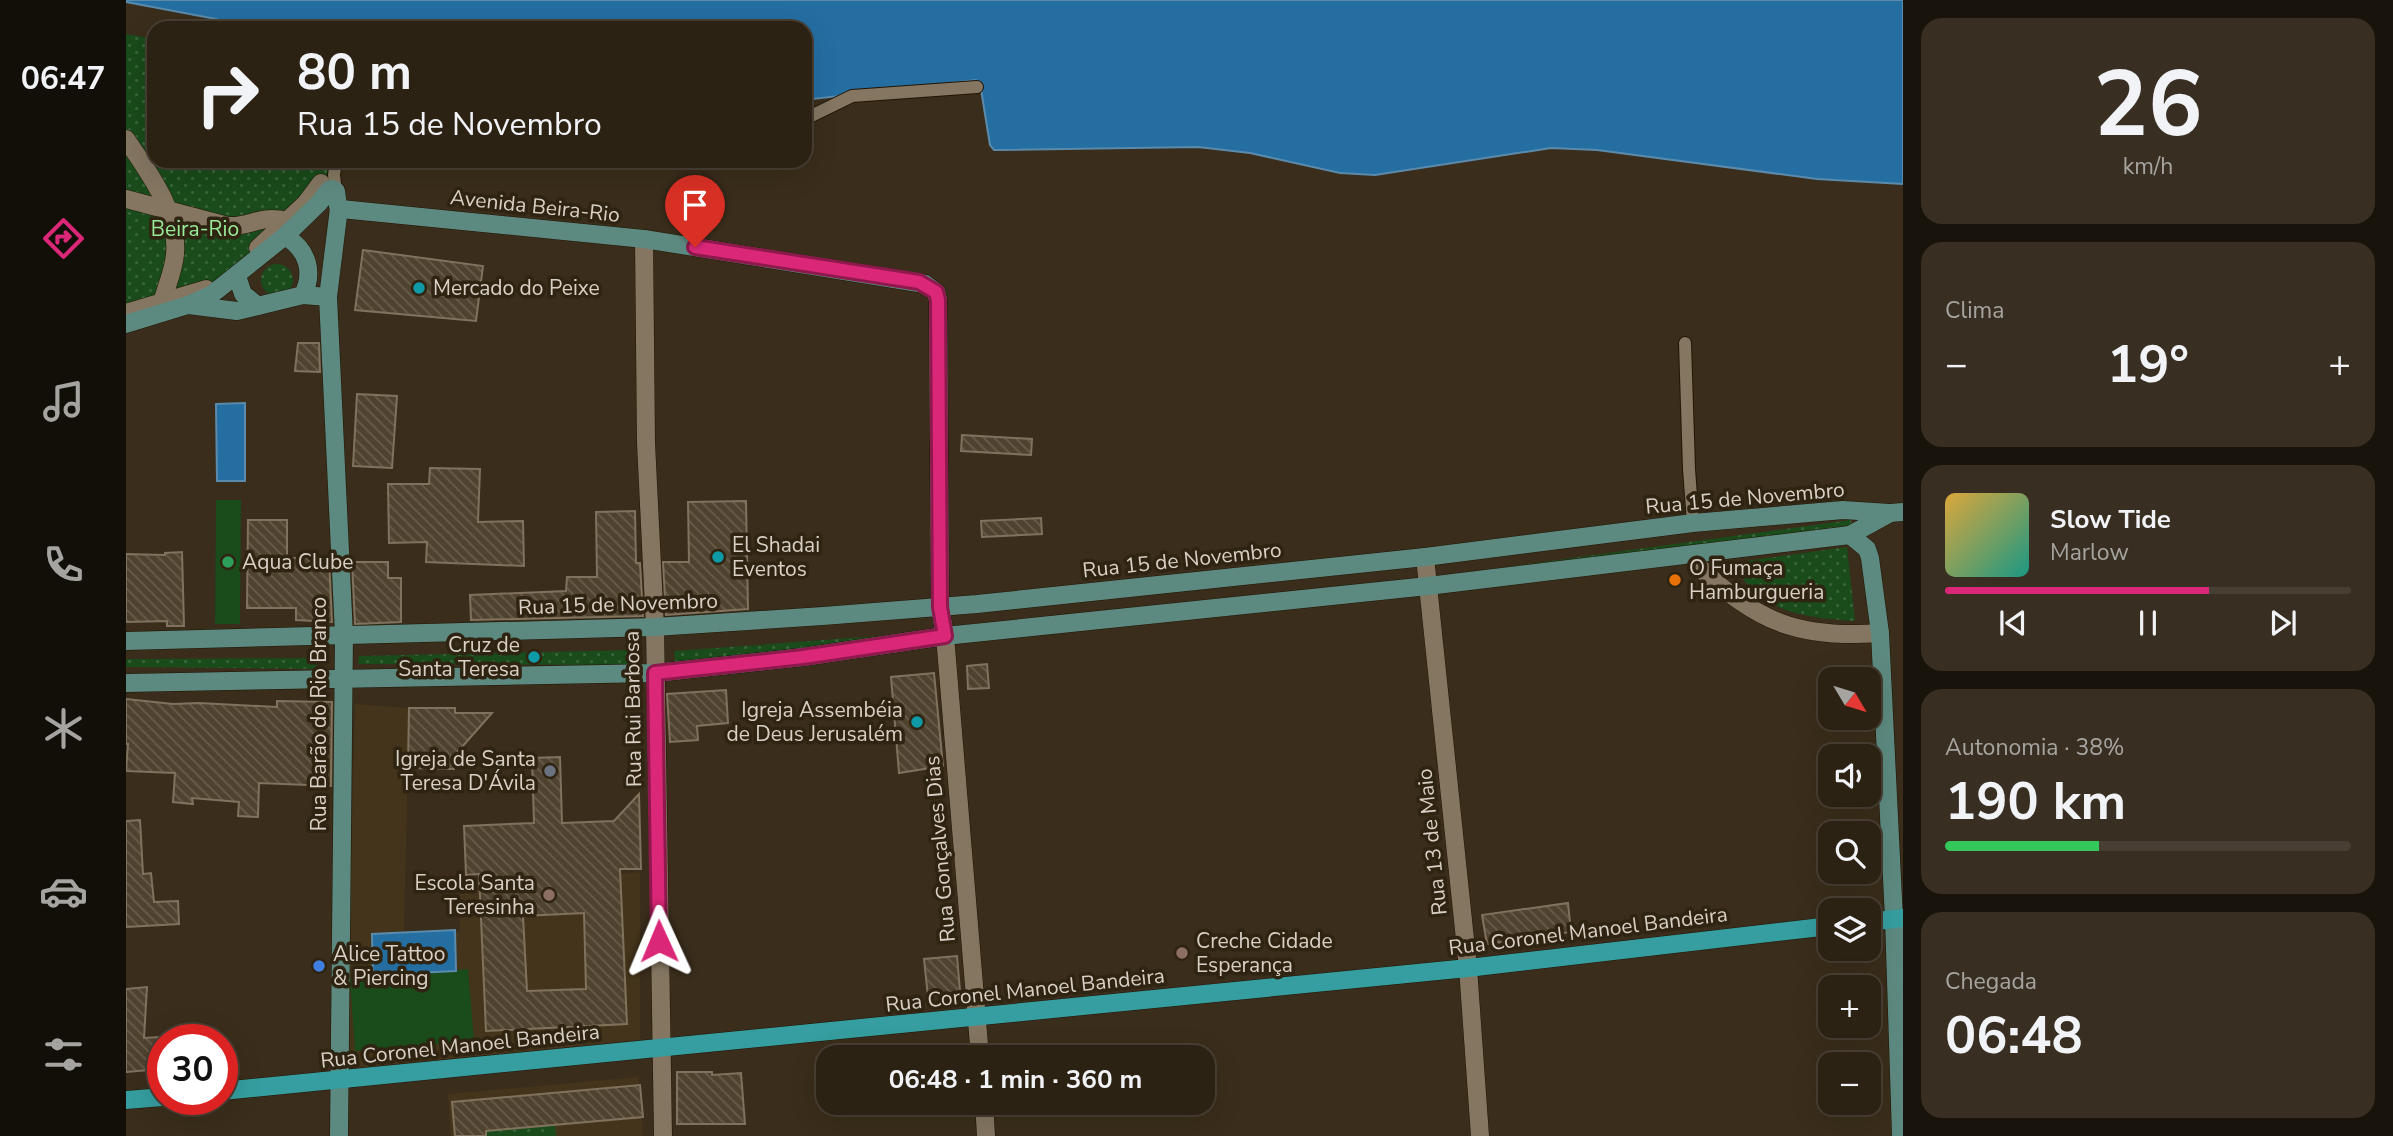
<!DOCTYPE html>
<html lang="pt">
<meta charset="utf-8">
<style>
:root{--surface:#2c2214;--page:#382f22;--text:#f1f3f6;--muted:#a6a4a0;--line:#483f34;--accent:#db2777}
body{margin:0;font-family:"Nunito Sans",sans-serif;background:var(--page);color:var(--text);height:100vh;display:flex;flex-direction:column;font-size:26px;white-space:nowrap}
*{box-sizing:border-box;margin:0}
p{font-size:23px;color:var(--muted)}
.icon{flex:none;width:38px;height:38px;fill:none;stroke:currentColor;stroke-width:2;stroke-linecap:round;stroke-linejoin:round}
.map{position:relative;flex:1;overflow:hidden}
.sheet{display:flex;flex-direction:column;gap:18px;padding:18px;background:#18130b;width:490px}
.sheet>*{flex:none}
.top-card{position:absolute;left:21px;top:21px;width:665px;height:147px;border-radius:21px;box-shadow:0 7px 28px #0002,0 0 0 2px var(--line);background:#2c2214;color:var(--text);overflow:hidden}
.needle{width:46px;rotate:128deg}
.fabs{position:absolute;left:1692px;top:667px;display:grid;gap:14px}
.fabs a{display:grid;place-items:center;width:63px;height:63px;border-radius:14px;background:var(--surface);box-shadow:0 7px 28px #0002,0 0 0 2px var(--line);font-size:35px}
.speed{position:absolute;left:21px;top:1024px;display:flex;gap:14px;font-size:35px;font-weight:700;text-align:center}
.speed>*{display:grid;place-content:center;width:91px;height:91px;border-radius:50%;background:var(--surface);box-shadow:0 7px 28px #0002,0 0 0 2px var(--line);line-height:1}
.speed .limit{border:10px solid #d22;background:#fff;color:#111}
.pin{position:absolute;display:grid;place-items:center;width:60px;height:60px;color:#fff;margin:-72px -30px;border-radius:50% 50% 50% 0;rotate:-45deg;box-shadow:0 0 7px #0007}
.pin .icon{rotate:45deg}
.me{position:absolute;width:77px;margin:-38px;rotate:359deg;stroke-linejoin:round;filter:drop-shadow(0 0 5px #0008)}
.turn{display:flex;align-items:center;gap:24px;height:147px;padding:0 35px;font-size:32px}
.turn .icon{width:91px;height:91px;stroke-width:2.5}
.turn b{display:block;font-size:49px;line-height:60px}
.big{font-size:52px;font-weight:700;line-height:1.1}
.sheet .tile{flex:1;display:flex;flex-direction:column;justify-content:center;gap:10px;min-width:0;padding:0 24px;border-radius:21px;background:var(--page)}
.sheet .dial{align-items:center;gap:0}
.dial b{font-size:91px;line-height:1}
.song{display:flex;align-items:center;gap:21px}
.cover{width:84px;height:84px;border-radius:10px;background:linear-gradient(135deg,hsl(40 70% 55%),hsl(170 70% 35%))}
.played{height:7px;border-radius:4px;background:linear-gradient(90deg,var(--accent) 65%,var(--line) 65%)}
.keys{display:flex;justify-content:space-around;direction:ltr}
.heat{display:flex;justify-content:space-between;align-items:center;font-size:38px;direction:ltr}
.charge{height:10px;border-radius:5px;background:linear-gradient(90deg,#34c759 38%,var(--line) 0)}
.trip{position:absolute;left:690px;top:1045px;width:399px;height:70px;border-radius:21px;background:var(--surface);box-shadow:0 7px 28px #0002,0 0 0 2px var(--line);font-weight:700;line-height:70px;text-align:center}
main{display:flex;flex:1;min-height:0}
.menu{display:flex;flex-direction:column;width:126px;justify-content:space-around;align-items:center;background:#120e08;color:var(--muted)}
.menu .icon{width:49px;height:49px}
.menu .current{color:var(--accent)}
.menu b{font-size:32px;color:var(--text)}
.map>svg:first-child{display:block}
.built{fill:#44341b}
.grass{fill:#194b1b}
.park{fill:url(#park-dots)}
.water{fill:#256ea2;stroke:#5b8bac;stroke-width:2}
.building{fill:url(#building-back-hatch);stroke:#80725d;stroke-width:2;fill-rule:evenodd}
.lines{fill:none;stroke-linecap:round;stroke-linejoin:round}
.lane-casing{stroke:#211504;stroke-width:14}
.street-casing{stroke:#211504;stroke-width:19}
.secondary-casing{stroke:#211504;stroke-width:19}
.primary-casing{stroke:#211504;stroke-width:19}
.lane{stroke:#847661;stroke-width:12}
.street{stroke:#847661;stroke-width:18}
.secondary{stroke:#5d8a80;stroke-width:18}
.primary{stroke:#369ea0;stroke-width:18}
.route-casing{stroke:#8e194d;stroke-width:18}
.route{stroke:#db2777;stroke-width:12}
.culture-dot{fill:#0f9aa8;stroke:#2f2411;stroke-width:2.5}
.leisure-dot{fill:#2e9e5b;stroke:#2f2411;stroke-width:2.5}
.food-dot{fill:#e8710a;stroke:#2f2411;stroke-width:2.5}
.worship-dot{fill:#6b7280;stroke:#2f2411;stroke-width:2.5}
.education-dot{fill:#8d6e63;stroke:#2f2411;stroke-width:2.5}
.shop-dot{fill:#3f7fe0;stroke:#2f2411;stroke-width:2.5}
.labels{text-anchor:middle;stroke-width:7;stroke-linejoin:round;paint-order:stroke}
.street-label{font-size:21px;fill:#d8d0c5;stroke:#2f2411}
.park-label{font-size:21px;fill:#98ea97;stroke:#2f2411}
.poi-label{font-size:21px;fill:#d8d0c5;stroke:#2f2411;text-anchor:start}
</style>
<main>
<nav class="menu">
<b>06:47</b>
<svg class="icon current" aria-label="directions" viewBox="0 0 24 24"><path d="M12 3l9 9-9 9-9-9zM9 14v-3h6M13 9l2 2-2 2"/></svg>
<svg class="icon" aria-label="music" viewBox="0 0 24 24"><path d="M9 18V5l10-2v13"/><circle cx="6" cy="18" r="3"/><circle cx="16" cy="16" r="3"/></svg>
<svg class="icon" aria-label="phone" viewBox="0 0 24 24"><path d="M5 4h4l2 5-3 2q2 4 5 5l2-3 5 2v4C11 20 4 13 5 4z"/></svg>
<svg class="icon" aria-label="climate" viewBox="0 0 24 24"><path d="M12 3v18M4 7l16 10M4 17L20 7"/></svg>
<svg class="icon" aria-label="car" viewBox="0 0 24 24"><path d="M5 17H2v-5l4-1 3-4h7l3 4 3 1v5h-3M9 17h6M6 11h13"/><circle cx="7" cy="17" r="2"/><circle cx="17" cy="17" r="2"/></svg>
<svg class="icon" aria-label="filters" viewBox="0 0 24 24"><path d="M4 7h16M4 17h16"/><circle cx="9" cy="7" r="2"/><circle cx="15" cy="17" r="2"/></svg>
</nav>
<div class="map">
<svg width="1777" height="1136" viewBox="0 0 1777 1136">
<defs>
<pattern id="park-dots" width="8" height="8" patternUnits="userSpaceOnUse" patternTransform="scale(1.75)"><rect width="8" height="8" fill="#194b1b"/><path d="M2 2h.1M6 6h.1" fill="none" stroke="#3a643b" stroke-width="1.8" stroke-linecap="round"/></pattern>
<pattern id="building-back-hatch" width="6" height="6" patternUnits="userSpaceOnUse" patternTransform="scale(1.75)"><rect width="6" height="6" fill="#4f432f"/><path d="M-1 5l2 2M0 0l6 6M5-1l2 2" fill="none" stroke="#685d4c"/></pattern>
</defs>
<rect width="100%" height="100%" fill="#3a2d1b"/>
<!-- built -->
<g class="built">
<path d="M229,704L283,708L278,932L334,931L333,883L448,880L514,872V1040L220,1069Z"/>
<path d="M512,1077L517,1136H325L322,1094Z"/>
</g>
<!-- grass -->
<g class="grass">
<path d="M90,500H115L114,624H89Z"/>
<path d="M342,969L348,1041L229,1051L224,979Z"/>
</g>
<!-- park -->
<g class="park">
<path d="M0,34L28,39V161H219L208,181L148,252L119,280L0,313Z"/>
<circle cx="151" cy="280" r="16"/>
<path d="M1725,520L1726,525L1351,577L1350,571Z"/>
<path d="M1721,547L1729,621C1674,617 1636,613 1606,563Z"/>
<path d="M807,632L808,641L549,662L548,651Z"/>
<path d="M507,650L508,665L232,664L233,656Z"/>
<path d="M190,658L191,669L0,667V659Z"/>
<path d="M429,1125L430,1136H360V1131Z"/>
</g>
<!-- water -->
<g class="water">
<path d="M0,0H1777V184L1691,179L1471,150L1425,148L1249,175L1214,173L1124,153L1072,147L868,150L864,145L854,83L850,80L679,100V28H117L90,19L0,2Z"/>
<path d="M119,403V481H91L90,404Z"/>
<path d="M329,930L330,971L247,975L246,934Z"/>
</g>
<!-- building -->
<g class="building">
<path d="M237,250L357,266L350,321L229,310Z"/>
<path d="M172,343H193L194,372L169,371Z"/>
<path d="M231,394L271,396L266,468L227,466Z"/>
<path d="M836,435L906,439L905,455L835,451Z"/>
<path d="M304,468L354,469L352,522L397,521L398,566L300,562L301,542L263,543L262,484H303Z"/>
<path d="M620,501L622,609L540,615L537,562H563L562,502Z"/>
<path d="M509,511L510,563H514L517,616L345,620L344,595L440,591L441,577H471L470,512Z"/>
<path d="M915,518L916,534L856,537L855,521Z"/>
<path d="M122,520H161V558H203L206,622L170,620V608H121Z"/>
<path d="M56,552L58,626H41V621L0,622V554L39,555V553Z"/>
<path d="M226,562H262V578H275V622L229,624Z"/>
<path d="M861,664L863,688L842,689L841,666Z"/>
<path d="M808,673L817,766L773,773L765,677Z"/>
<path d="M600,690L602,723L571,726L572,740L544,742L541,694Z"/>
<path d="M0,699L47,704L73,703L151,707V701L206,702L205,786L133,783L132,817L112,816L113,802L66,798L67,804L47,802L49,773L0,771L2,744H0Z"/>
<path d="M283,708H329V713H366L328,756V769L282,768Z"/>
<path d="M434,757L436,823L488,821L513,794L515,869H494L501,1024L360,1031L353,874L340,875L338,826L408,823L406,758ZM458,913L460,989L401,991L397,916Z"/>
<path d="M14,820L17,874L25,873L28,902L52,901L53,924L0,927V821Z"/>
<path d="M1442,903L1445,932L1361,944L1356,915Z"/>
<path d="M831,956L834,991L802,997L798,959Z"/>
<path d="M21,987L18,1038L33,1037L35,1069L0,1072V989Z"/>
<path d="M551,1072H586V1075L615,1073L619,1124H551Z"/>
<path d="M514,1085L517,1117L360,1131V1136H329L326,1102Z"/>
</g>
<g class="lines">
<defs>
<g id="lane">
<path d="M679,119L726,96L851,87"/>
<path d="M210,161L208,175L210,191"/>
<path d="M1559,343L1563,469L1567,523"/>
</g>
<g id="street">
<path d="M0,139C23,173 53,212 49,254C48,270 40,287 36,303"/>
<path d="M0,199L102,226C127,227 133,214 162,221"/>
<path d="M518,239L520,443L529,627L537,1136"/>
<path d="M132,248L180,203L195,183"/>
<path d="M0,313L80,289"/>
<path d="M1299,557L1342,968L1354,1136"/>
<path d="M1573,567C1630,622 1674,639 1754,633"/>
<path d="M819,636L854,1057"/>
<path d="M858,1102L860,1136"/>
</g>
<g id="secondary">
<path d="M213,208L202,297L218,635L213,1136"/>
<path d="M159,236C182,250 188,272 177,295"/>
<path d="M111,276L117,294L132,306"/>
<path d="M62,305L111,311L177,295L202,297"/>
<path d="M0,324L62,305L85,295L159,236L193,203L203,190L207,189L210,191L212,206L215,209L518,239L799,284L810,292L812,300L814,607L819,636"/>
<path d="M1724,535L1741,549L1744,558L1754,633L1768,919L1775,1136"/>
<path d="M0,641L529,627L697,616L851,604L1299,557L1567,523L1717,510L1764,513L1777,512"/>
<path d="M0,683L529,673L677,657L819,636L1302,586L1724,535L1764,513"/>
</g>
<g id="primary">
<path d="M1743,922L1777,918"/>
<path d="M96,1091L1342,968L1704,926"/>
<path d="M0,1100L37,1097"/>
</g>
</defs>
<!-- lane casing -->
<use href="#lane" class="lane-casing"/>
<!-- street casing -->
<use href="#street" class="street-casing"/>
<!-- secondary casing -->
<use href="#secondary" class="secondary-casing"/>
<!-- primary casing -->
<use href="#primary" class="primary-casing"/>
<!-- lane -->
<use href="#lane" class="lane"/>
<!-- street -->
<use href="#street" class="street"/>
<!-- secondary -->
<use href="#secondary" class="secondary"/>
<!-- primary -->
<use href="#primary" class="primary"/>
</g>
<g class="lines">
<defs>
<path id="route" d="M533,941L529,673L677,657L819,636L814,607L812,300L810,292L793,282L569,247"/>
</defs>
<!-- route casing -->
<use href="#route" class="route-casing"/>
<!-- route -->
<use href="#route" class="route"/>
</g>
<!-- markers -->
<g class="culture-dot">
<circle cx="293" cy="288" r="7"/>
<circle cx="592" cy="557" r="7"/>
<circle cx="408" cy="657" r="7"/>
<circle cx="791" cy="722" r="7"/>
</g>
<circle class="leisure-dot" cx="102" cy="562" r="7"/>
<circle class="food-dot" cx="1549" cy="580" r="7"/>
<circle class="worship-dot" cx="424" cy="771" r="7"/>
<g class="education-dot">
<circle cx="423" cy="895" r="7"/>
<circle cx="1056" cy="953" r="7"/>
</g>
<circle class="shop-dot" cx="193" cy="966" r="7"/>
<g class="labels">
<!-- street labels -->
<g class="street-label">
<text transform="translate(409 206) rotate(6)" y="7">Avenida Beira-Rio</text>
<text transform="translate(1619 498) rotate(-5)" y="7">Rua 15 de Novembro</text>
<text transform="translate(1056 560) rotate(-6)" y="7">Rua 15 de Novembro</text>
<text transform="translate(492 604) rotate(-2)" y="7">Rua 15 de Novembro</text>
<text transform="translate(507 709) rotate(-91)" y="7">Rua Rui Barbosa</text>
<text transform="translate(193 714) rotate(-90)" y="7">Rua Barão do Rio Branco</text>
<text transform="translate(1306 842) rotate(-96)" y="7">Rua 13 de Maio</text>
<text transform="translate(814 849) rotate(-95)" y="7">Rua Gonçalves Dias</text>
<text transform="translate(1462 931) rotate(-7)" y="7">Rua Coronel Manoel Bandeira</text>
<text transform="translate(899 990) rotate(-6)" y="7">Rua Coronel Manoel Bandeira</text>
<text transform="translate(334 1046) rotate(-6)" y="7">Rua Coronel Manoel Bandeira</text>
</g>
<!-- park labels -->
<g class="park-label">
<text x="69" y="236">Beira-Rio</text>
</g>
<!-- poi labels -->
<g class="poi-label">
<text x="307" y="295">Mercado do Peixe</text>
<text x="606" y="552">El Shadai<tspan x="606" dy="24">Eventos</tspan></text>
<text x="116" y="569">Aqua Clube</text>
<text x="1563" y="575">O Fumaça<tspan x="1563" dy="24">Hamburgueria</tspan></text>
<text x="394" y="652" text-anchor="end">Cruz de<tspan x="394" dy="24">Santa Teresa</tspan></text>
<text x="777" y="717" text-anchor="end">Igreja Assembéia<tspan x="777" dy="24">de Deus Jerusalém</tspan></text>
<text x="410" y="766" text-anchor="end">Igreja de Santa<tspan x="410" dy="24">Teresa D'Ávila</tspan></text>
<text x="409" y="890" text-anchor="end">Escola Santa<tspan x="409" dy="24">Teresinha</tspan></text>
<text x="1070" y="948">Creche Cidade<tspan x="1070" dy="24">Esperança</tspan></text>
<text x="207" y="961">Alice Tattoo<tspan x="207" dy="24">&amp; Piercing</tspan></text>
</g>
</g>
</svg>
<div class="fabs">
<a><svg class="needle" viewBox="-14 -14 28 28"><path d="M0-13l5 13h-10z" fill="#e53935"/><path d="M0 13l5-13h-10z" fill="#a6a4a0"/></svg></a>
<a><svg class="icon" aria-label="sound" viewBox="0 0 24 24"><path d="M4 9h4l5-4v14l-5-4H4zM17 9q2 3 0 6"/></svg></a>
<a><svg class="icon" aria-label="search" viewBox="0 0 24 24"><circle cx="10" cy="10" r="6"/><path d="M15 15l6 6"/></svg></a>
<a><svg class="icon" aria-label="layers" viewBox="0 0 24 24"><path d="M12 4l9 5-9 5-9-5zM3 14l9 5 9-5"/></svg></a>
<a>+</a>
<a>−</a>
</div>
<div class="speed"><div class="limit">30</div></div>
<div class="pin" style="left:569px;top:247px;background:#d93025"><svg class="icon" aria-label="arrive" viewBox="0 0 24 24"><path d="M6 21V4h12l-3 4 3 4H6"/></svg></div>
<svg class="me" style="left:533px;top:941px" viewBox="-20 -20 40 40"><path d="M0-17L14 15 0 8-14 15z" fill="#db2777" stroke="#fff" stroke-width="4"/></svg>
<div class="trip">06:48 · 1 min · 360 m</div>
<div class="top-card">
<div class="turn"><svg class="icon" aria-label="right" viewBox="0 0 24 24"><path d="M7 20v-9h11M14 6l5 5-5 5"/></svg><div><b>80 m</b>Rua 15 de Novembro</div></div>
</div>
</div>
<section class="sheet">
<div class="tile dial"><b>26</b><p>km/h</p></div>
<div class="tile"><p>Clima</p>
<div class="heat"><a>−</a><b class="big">19°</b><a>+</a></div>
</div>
<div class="tile">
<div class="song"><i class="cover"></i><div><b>Slow Tide</b><p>Marlow</p></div></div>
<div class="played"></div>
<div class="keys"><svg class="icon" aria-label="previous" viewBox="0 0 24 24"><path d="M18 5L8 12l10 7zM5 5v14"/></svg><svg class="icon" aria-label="pause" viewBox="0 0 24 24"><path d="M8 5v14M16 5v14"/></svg><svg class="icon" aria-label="next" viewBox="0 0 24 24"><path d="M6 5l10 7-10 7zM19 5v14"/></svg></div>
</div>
<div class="tile"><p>Autonomia · 38%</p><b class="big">190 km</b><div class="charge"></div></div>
<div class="tile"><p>Chegada</p><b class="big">06:48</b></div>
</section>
</main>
